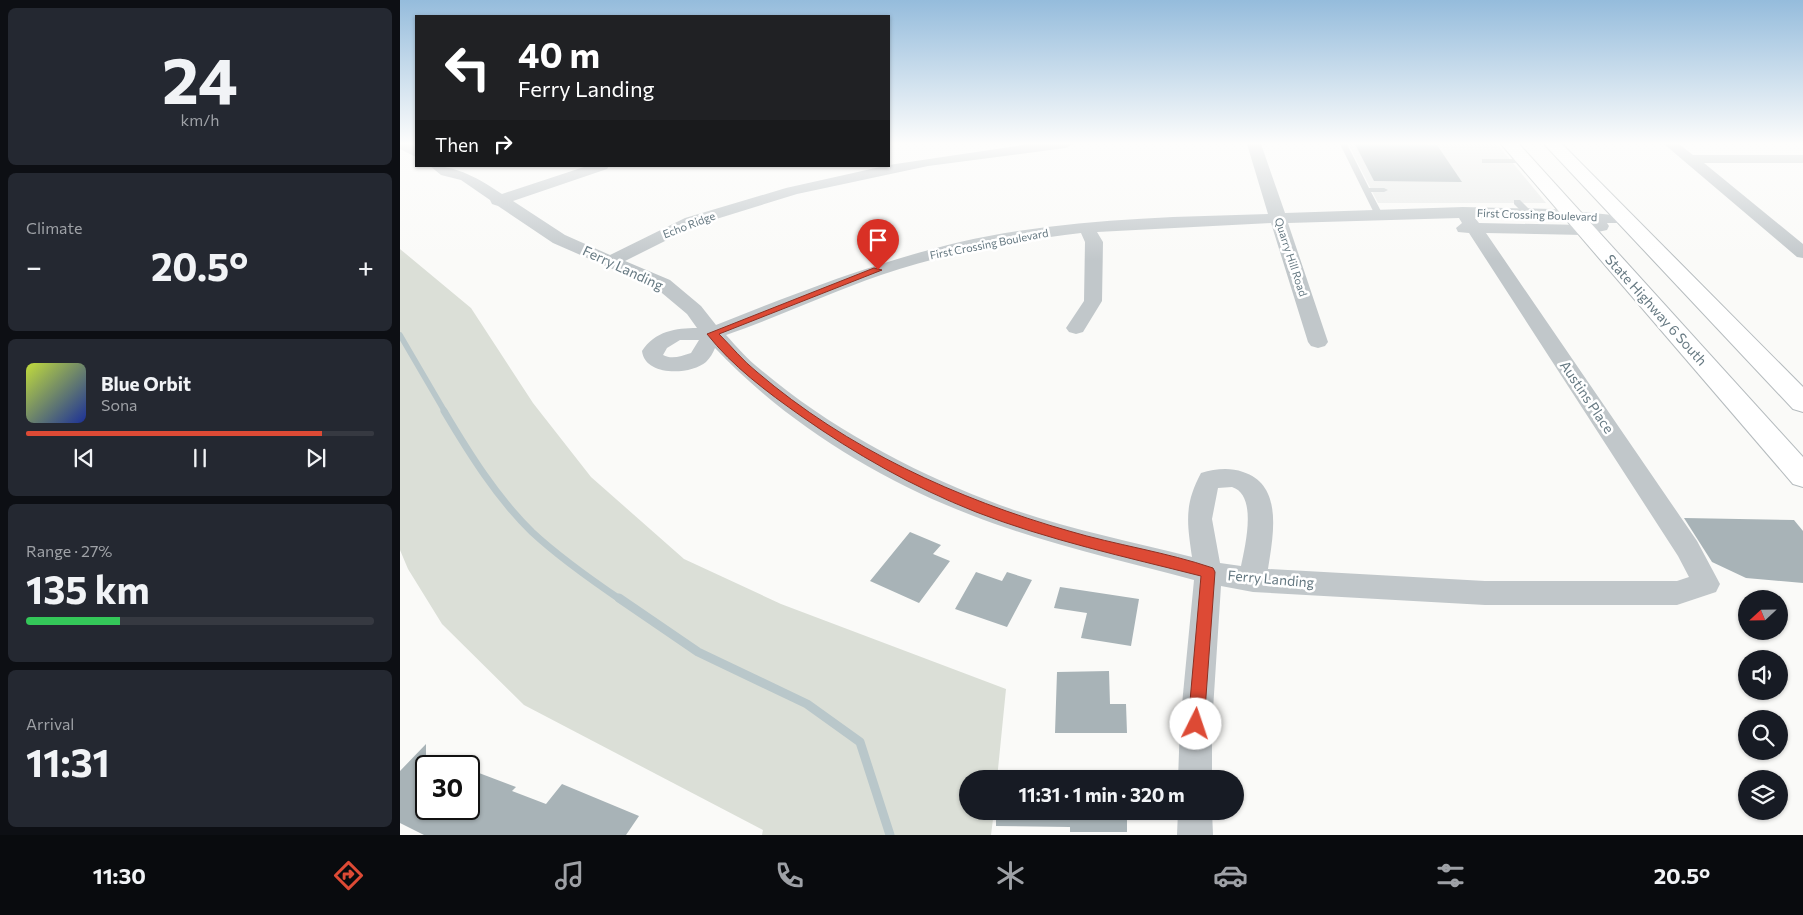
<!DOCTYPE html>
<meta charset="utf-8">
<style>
:root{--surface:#171b24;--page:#242831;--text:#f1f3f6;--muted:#9ea1a6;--line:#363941;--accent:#dd4a35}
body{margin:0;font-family:Commissioner,sans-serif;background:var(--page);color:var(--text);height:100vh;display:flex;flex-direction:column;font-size:19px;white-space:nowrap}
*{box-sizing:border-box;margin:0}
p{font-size:16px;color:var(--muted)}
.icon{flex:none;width:28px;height:28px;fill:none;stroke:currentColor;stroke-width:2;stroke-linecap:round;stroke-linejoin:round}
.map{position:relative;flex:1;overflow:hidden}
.details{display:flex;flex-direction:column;gap:8px;padding:8px;background:#0d0f14;width:400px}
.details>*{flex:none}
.guide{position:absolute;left:15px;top:15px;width:475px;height:152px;border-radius:0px;box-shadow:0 1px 4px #0004;background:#202124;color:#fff;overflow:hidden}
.needle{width:32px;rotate:248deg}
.controls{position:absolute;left:1338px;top:590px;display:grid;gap:10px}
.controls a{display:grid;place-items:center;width:50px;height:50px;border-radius:50%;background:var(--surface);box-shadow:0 1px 4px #0004;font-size:25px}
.speed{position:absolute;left:15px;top:755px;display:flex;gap:10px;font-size:25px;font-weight:700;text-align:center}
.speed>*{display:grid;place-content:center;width:65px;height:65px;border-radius:50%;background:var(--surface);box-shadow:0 1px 4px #0004;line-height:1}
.speed .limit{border:2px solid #111;border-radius:8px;background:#fff;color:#111}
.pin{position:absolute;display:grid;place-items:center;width:42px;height:42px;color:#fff;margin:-51px -21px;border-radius:50% 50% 50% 0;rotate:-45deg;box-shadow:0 0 5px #0007}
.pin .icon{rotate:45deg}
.me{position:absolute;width:55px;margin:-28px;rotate:4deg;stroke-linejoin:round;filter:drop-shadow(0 0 4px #0008)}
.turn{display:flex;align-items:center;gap:18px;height:105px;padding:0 20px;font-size:22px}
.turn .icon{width:65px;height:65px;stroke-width:2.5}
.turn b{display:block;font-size:35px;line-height:42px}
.then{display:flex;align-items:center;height:48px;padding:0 20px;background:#0003;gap:10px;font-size:19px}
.big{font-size:38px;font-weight:700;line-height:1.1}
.details .widget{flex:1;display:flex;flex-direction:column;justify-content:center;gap:8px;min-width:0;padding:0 18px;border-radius:8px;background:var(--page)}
.details .dial{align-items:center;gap:0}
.dial b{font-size:65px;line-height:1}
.song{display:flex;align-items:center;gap:15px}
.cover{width:60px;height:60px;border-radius:8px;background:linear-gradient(135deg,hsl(70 70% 55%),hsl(230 70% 35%))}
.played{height:5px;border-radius:2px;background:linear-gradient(90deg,var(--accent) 85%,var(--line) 85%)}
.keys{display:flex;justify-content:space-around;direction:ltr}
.heat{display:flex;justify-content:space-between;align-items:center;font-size:28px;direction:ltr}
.charge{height:8px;border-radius:4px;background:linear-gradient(90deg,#34c759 27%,var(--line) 0)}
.trip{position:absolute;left:559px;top:770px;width:285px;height:50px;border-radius:25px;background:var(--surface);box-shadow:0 1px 4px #0004;font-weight:700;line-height:50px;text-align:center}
.tab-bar{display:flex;height:80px;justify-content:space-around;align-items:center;background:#090b0e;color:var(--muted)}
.tab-bar .icon{width:35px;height:35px}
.tab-bar .current{color:var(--accent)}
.tab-bar b{font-size:22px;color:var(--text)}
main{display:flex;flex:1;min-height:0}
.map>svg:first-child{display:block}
.built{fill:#e8eae9}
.green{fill:#dbdfd7}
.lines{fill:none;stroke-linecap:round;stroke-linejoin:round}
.stream-far2{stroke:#b9c7ca;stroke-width:5.5}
.stream-far1{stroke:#b9c7ca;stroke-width:7}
.stream{stroke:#b9c7ca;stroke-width:9}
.building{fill:#a8b3b7}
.primary-casing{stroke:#b5bbbe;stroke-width:2}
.service{fill:#c1c7ca;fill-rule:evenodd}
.minor{fill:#c1c7ca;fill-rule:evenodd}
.primary{fill:#fff;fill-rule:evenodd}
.route{fill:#dd4a35;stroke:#903022}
.labels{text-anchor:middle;stroke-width:5;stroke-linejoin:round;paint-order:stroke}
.far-street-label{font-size:11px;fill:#667982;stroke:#fff}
.street-label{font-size:14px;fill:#667982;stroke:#fff}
</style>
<main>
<section class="details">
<div class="widget dial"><b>24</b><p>km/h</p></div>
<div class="widget"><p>Climate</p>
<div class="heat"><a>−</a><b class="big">20.5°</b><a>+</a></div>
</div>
<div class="widget">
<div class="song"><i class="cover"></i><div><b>Blue Orbit</b><p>Sona</p></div></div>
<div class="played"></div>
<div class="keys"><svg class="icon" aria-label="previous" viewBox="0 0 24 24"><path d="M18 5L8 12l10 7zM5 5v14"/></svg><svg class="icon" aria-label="pause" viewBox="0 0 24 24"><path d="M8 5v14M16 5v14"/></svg><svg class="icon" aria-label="next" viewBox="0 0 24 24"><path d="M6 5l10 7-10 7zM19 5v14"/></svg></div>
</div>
<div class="widget"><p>Range · 27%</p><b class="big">135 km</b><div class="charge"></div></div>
<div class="widget"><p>Arrival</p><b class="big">11:31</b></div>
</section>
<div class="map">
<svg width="1403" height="835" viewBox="0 0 1403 835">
<rect width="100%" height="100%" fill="#fafaf8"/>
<!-- built -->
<path class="built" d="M948,144H1097L1146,203H978Z"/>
<!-- green -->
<path class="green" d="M0,249L71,308L133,403L191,477L284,559L381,604L606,689L597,779H568V811H594L591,835H362L363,830L124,705L42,624L8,569L0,550Z"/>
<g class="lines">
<!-- stream-far2 -->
<path class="stream-far2" d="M0,335L45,412"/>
<!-- stream-far1 -->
<path class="stream-far1" d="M44,411C69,453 97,498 132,532C160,558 190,579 221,600"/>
<!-- stream -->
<path class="stream" d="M219,598L298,652L407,704L460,742L490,835"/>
</g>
<!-- building -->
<g class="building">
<path d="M955,144L1037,145L1062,182L974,181Z"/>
<path d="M1284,518L1394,520L1403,531V583L1346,578L1312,562Z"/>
<path d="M510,532L541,545L533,554L550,561L519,603L470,581Z"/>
<path d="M576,572L602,581L607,572L632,580L607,627L555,609Z"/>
<path d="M660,587L739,599L731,646L681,638L687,613L654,608Z"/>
<path d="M709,671L710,704H726L727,733H655L657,672Z"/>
<path d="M26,744V809H69V774L76,777L79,773L116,787L112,791L146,804L162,784L239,816L226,835H24L0,823V771Z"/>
<path d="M596,811H727V832H670V827L596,826Z"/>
</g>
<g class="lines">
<defs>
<g id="primary">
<path d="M1101,144H1119L1403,457V487L1393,484Z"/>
<path d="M1144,144H1162L1403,387V412L1393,409Z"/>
</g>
</defs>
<!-- primary casing -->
<use href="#primary" class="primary-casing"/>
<!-- service -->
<g class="service">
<path d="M940,144H947L969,188H984L988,190L984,192H971L983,215L982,217L975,215Z"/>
<path d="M1082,159H1125L1129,161L1125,163H1082Z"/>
<path d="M1114,200H1120L1131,211V215H1125L1114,204Z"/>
</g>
<!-- minor -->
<g class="minor">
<path d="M0,144H11L16,147V157L0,149Z"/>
<path d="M630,144H673L666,148L528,166L397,194L297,225L225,261L270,280L301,306L316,325C396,293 476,262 560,242C662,219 764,217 868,214L847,144H861L885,213L1063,207L1152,209L1233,217L1235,220L1233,223H1207L1209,226L1207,230L1184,235L1086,233L1297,541L1320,584L1316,592L1277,605H1085L853,592L821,586L812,725V779H778L780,725L794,580C719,560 643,543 571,515C477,479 385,422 315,348C313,353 310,358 306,362C291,375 245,377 242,351C255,331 276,328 297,328L287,314L256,288L153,243L98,206L92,204L90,200L61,180L41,175L30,166C59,166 79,179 102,194L187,166H209L207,169L113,201L165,235L210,255L285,218L386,188L489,165ZM1059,218L1062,223L1056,228L1058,232L1069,233L1278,556L1289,577L1277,581H1085L868,569C873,536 884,485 843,472C829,467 815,469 801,473C784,505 787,522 792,557C724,540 653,526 587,500C508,470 426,425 361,370C348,360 337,347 326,335C378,317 429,293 481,275C546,253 613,241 681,233L685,242L684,301L666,328L669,332L676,334L683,332L702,301L703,242L697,232L871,223L908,342L911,346L918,348L925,346L928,342L888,223ZM1075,218L1196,222L1184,225L1079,223ZM280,340H299L291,353C281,356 272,360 263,355L267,348ZM832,487C858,495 845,546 841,566L820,563L812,519L818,488Z"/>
<path d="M1264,144H1279L1293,155H1403V163H1304L1403,244V258L1397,257Z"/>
<path d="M778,811H812L813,835H777Z"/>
</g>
<!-- primary -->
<use href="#primary" class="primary"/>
</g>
<!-- sky -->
<linearGradient id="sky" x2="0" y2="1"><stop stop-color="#95bcdc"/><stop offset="0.55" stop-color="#fdfdfc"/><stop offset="1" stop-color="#fdfdfc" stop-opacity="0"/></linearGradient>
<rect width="1403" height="261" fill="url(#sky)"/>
<!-- route -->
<path class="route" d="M474,268L482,270L319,334C332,347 343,361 357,372C447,449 557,499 669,531C716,545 766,552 813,568L815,572L804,724L802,730L796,732L791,730L788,724L801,576C726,557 648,540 576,512C513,487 455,454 401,416C367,392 332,366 307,334Z"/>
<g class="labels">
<!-- far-street labels -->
<g class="far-street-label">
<text transform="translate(1137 215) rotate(2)" y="4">First Crossing Boulevard</text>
<text transform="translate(289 225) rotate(-21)" y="4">Echo Ridge</text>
<text transform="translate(589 244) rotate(-11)" y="4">First Crossing Boulevard</text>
<text transform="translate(891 257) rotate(72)" y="4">Quarry Hill Road</text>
</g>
<!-- street labels -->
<g class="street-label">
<text transform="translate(223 268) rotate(25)" y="5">Ferry Landing</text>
<text transform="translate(1256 310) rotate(48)" y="5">State Highway 6 South</text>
<text transform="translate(1187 397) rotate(56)" y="5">Austins Place</text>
<text transform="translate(871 579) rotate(5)" y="5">Ferry Landing</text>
</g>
</g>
</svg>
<div class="controls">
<a><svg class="needle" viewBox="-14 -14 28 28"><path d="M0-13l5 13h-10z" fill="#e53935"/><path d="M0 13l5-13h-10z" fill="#9ea1a6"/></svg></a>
<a><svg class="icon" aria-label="sound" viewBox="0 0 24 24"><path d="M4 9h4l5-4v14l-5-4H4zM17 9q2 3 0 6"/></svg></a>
<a><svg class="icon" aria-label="search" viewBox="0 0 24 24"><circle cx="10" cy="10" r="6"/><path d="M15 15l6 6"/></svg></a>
<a><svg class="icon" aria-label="layers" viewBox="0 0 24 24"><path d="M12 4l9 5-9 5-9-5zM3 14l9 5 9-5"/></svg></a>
</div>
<div class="speed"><div class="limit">30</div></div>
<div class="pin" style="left:478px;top:270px;background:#d93025"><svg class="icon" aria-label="arrive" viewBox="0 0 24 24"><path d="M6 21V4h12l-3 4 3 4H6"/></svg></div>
<svg class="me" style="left:796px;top:724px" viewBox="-20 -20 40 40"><circle r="19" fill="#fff"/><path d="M0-13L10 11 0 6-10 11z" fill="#dd4a35"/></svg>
<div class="trip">11:31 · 1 min · 320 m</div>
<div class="guide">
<div class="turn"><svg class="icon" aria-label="left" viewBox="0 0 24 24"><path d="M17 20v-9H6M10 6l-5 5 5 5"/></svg><div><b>40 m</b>Ferry Landing</div></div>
<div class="then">Then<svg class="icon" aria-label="right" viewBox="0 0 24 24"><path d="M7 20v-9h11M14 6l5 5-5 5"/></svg></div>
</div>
</div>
</main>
<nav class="tab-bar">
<b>11:30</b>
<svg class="icon current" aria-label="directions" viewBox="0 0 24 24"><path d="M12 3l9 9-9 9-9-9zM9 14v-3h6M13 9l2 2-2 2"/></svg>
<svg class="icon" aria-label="music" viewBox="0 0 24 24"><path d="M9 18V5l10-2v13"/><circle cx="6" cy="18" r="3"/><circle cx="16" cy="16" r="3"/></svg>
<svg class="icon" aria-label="phone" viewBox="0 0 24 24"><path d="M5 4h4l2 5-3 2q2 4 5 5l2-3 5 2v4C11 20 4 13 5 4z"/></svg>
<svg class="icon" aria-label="climate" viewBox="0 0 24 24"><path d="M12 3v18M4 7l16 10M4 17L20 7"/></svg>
<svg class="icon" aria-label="car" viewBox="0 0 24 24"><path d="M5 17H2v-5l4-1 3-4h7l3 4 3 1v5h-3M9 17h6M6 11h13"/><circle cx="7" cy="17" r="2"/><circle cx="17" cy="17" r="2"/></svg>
<svg class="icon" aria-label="filters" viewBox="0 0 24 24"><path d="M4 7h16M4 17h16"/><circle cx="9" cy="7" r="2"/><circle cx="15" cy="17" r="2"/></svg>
<b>20.5°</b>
</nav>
